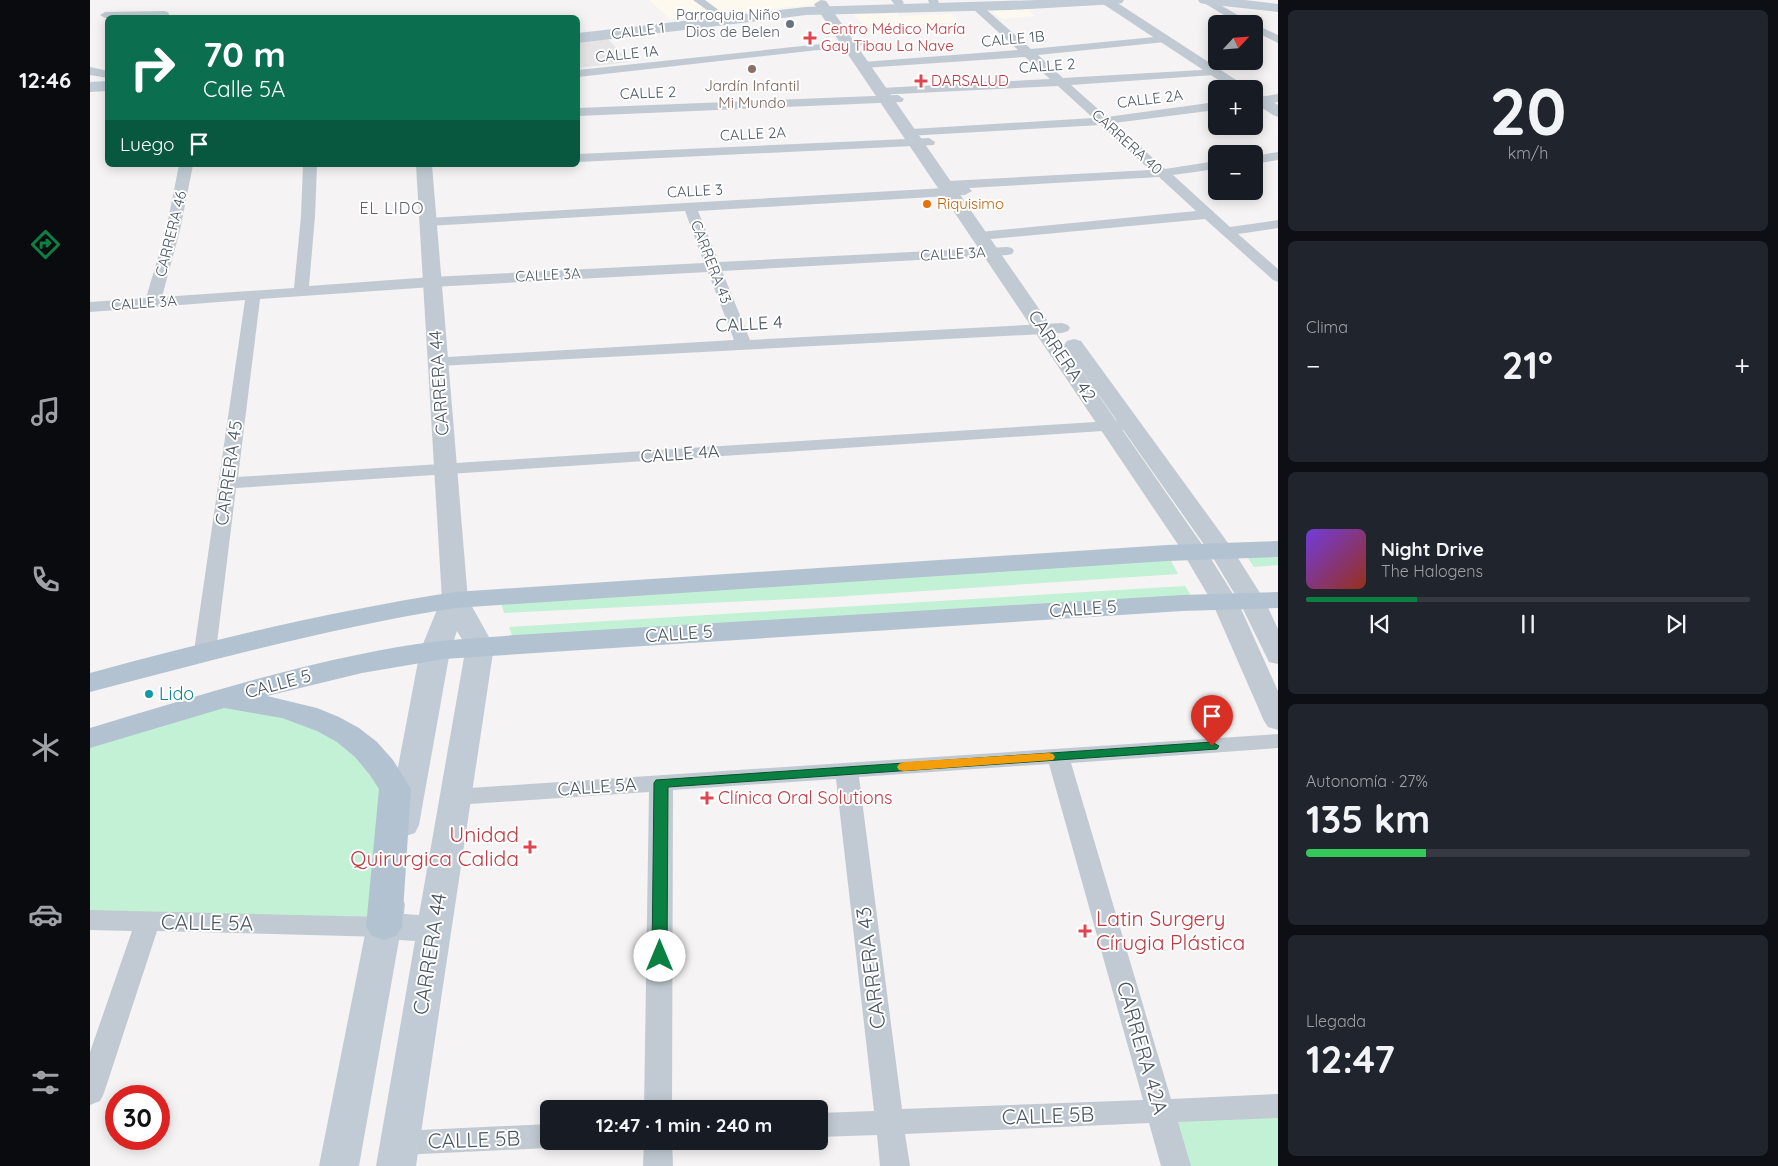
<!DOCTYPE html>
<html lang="es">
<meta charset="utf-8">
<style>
:root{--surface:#171b24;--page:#20242c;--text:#f1f3f6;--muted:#9ea1a6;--line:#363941;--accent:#0b8043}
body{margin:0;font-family:Quicksand,sans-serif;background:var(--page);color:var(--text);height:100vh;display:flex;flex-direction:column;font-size:19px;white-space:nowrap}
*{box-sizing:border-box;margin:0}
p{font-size:16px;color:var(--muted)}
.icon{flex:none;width:28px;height:28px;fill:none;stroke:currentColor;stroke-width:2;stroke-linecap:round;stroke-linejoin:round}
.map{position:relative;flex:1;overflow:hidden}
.drawer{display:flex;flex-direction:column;gap:10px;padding:10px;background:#0d0f14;width:500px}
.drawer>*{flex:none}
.top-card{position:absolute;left:15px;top:15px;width:475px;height:152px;border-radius:8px;box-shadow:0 2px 12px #0003;background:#0b6e4f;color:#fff;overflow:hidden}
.needle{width:32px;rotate:64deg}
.fabs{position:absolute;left:1118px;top:15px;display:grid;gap:10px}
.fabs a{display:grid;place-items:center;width:55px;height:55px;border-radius:8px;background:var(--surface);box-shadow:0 2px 12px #0003;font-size:25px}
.speed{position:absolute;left:15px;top:1085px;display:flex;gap:10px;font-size:25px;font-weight:700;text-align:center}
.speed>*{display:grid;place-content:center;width:65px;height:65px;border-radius:50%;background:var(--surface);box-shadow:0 2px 12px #0003;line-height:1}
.speed .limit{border:8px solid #d22;background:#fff;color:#111}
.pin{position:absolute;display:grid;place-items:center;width:42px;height:42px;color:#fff;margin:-51px -21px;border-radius:50% 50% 50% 0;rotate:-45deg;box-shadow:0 0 5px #0007}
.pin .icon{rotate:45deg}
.me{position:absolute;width:55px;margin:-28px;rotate:0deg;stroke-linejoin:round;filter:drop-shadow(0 0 4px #0008)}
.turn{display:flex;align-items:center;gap:18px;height:105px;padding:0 15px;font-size:22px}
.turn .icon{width:65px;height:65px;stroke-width:2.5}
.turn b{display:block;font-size:35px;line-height:42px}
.then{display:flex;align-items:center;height:48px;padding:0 15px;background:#0003;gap:10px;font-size:19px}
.big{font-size:38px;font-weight:700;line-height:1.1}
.drawer .tile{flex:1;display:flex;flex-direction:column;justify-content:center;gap:8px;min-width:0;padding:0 18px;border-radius:8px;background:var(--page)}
.drawer .dial{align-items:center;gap:0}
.dial b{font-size:65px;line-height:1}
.song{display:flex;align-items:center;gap:15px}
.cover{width:60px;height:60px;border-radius:8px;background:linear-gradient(135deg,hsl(260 70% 55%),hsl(10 70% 35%))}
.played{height:5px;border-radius:2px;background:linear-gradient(90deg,var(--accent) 25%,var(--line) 25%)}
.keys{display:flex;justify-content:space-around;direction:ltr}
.heat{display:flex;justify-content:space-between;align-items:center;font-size:28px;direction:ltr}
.charge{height:8px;border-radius:4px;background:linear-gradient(90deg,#34c759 27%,var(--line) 0)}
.trip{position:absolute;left:450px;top:1100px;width:288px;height:50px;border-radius:8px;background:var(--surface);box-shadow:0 2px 12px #0003;font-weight:700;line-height:50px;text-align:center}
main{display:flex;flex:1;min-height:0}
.menu{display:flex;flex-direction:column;width:90px;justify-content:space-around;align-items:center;background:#090b0e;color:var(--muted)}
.menu .icon{width:35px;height:35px}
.menu .selected{color:var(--accent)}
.menu b{font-size:22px;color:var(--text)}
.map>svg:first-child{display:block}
.commercial{fill:#fdf9ef}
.education{fill:#e6e4e5}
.green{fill:#c3f1d5}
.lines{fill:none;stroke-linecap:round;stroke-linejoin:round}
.minor{fill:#c1cad2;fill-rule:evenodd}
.tertiary{fill:#c1cad2;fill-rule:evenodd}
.secondary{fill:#c1cbd6;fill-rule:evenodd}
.primary{fill:#b3c2d1;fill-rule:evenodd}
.route{fill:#0b8043;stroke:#07532c}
.slow{fill:#f59e0b}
.worship-dot{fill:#6b7280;stroke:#fff;stroke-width:2}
.health-dot{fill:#e0444e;stroke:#fff;stroke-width:2}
.education-dot{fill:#8d6e63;stroke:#fff;stroke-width:2}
.food-dot{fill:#e8710a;stroke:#fff;stroke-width:2}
.culture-dot{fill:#0f9aa8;stroke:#fff;stroke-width:2}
.labels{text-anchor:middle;stroke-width:4;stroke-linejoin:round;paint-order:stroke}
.far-worship-label{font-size:15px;fill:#5b616d;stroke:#fff;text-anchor:end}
.far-health-label{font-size:15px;fill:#be3a42;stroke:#fff;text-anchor:start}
.far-street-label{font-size:15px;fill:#4a5661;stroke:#fff}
.far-education-label{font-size:15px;fill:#785e54;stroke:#fff}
.far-food-label{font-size:15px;fill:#c56008;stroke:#fff;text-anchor:start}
.far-neighbourhood-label{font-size:16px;letter-spacing:1px;fill:#5f6368;stroke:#fff}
.street-label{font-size:18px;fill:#4a5661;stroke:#fff}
.culture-label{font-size:18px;fill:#0d838f;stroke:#fff;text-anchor:start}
.health-label{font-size:18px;fill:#be3a42;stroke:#fff;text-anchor:start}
.near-health-label{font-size:21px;fill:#be3a42;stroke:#fff;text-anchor:end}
.near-street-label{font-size:21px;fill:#4a5661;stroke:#fff}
</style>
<main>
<nav class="menu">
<b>12:46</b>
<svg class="icon selected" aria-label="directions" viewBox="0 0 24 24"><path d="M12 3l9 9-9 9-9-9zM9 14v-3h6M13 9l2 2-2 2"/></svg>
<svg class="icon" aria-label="music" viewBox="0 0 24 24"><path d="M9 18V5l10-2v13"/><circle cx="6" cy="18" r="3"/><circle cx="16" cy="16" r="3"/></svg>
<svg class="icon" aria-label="phone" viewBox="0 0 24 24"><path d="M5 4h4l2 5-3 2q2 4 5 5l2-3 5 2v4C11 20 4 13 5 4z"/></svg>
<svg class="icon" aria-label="climate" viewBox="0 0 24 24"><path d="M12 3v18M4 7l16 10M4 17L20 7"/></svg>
<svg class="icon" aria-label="car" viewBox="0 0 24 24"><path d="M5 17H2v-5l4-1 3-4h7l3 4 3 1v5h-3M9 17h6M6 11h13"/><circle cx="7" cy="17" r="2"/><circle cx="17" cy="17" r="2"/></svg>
<svg class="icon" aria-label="filters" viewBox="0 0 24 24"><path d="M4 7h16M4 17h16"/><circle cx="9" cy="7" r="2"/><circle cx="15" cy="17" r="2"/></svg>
</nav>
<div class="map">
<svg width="1188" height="1166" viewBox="0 0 1188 1166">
<rect width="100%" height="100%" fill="#f5f3f3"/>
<!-- commercial -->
<g class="commercial">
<path d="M559,0H728L731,4L580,19Z"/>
<path d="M937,8L944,16L911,19L901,10Z"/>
<path d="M807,13L821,30L781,33L763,14Z"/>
<path d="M862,14L870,22L817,25L811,16Z"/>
</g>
<!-- education -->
<path class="education" d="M518,39L538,62L488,68V43Z"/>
<!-- green -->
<g class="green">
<path d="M1188,549V565L1164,567L1153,551Z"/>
<path d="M1077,553L1088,574L743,597L414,613L409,596Z"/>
<path d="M1095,586L1105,602L425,644L419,627Z"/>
<path d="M121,702L178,705L288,762L294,927L0,920V738Z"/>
<path d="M1188,1106V1166H1086L1070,1111Z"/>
</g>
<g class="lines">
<!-- minor -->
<g class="minor">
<path d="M603,0H615L634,14L633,16H625Z"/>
<path d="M801,0H812L814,3L809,6L805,5Z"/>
<path d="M838,0H848L849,3L848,5H840Z"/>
<path d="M1109,0H1122L1163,24H1149Z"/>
<path d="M887,4L891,5L941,49L1075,36L1081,39L1075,42L948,55L973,78L1128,69L1130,71L1124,75L981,85L1017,117L1126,102V110L1024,123L1075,169L1126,161V169L1083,175L1140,227L1188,220V228L1148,234L1188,269V282L1183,280L1115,219L890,240L885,239L883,236L885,233L890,232L1106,211L1069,177L879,188L882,191L875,195L608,211L629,262L917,247L922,248L924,251L922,254L917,255L632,271L660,340L972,323L978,325L980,328L978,331L972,333L348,366L342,364L340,361L342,358L644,340L618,272L342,287L170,299L148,477L1037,420L1043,421L1046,425L1043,429L146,488L126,651L122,656L115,658L108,656L104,651L155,300L0,312V302L56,298L76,230L89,165H103L90,230L72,297L204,288L211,216L213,165H227L225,216L219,286L342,277L614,263L595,211L338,226L333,225L331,222L333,219L338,218L855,188L852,185L859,181L1060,170L1011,125L817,136L816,133L822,129L1003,118L968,86L787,95L785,92L791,88L960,79L935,57L773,68L767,65L773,62L928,50L883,9L882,7L883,5Z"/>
<path d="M74,11L78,12L79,14L78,16L15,18L10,15L15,12Z"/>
<path d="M1164,24L1188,35V43L1164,31Z"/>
<path d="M769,40L775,43L773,45L488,77V70Z"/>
<path d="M0,67L18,71V78L0,75Z"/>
<path d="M1188,94V102L1164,106V98Z"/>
<path d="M808,95L814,99L812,102L488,116V108Z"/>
<path d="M839,138L845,142L844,145L488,162V154Z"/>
<path d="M1188,152V160L1164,164V156Z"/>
<path d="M1188,734V748L981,763L1081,1099L1188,1094V1118L1088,1122L1101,1166H1071L1059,1123L815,1134L820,1166H790L787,1135L729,1137V1113L784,1111L746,779L583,790L582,1109H554L559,792L365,805L357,803L353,797L357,791L365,789ZM959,764L1053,1100L812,1109L769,777Z"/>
<path d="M0,910L294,917L303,920L307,927L303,934L294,937L67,931L14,1093L10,1101L0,1105V1052L42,931L0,930Z"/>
<path d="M459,1124V1141H471L469,1145L459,1148L309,1155L299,1152L294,1143L299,1134L309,1131Z"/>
<path d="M554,1141H582L583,1166H553Z"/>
</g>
<!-- tertiary -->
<g class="tertiary">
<path d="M731,0L736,1L974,345L977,341L984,339L991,341L1141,547L1175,601L1188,629V664L1179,662L1149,601L1120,553L977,350L1113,546L1148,602L1188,691V730L1178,727L1174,721L1122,602L1089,546L724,4Z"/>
<path d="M1007,0H1023L1160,89H1142Z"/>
<path d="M1164,92L1169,93L1188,105V117L1183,115L1164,103Z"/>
<path d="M326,165H342L378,600L374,605L365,608L356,605L352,600Z"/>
</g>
<!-- secondary -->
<g class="secondary">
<path d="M948,0H1034L1032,3L1027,4L920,10L716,15L488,43V33L716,7Z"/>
<path d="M1108,0H1155L1188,4V12L1115,4L1110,3Z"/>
<path d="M18,81V91L0,92V82Z"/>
<path d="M365,592L375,594L404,646L326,1166H286L325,941L309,940L269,1166H229L281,904L286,895L298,891L310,895L315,904L314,914L329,915L376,646L367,631L360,651L329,825L325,833L313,837L301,833L297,825L330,651L351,600L355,594Z"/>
</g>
<!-- primary -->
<g class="primary">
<path d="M1188,541V557L1077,561L365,608C239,628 123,660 0,692V673C121,640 241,611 365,592L1077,545Z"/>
<path d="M1188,592V608L1092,611L354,659L272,673L177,696L227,708L249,717L269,728L287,742L303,760L321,789L312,927L306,936L294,940L282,936L276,927L289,789L280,775L265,757L247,742L227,731L192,718L134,708L0,748V728C107,696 216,661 327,644C359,639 392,638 425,635L1092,595Z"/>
</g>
</g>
<!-- route -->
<path class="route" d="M1122,742L1129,746L1127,749L578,787L577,956L575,959L570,961L564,959L562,956L564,783L566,780Z"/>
<!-- slow -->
<path class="slow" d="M959,753L963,754L965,757L963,760L814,771L809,770L807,767L809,764L814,762Z"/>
<!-- markers -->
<circle class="worship-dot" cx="700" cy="24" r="5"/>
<g class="health-dot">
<path d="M717.5 30.5h5v5h5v5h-5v5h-5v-5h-5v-5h5z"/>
<path d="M828.5 73.5h5v5h5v5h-5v5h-5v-5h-5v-5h5z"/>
<path d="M614.5 790.5h5v5h5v5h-5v5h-5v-5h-5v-5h5z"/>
<path d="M437.5 839.5h5v5h5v5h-5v5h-5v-5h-5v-5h5z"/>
<path d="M992.5 923.5h5v5h5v5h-5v5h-5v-5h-5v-5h5z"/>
</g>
<circle class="education-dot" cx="662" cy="69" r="5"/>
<circle class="food-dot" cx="837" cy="204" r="5"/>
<circle class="culture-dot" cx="59" cy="694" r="5"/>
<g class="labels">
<!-- far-worship labels -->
<g class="far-worship-label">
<text x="690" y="20">Parroquia Niño<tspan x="690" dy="17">Dios de Belen</tspan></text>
</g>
<!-- far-health labels -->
<g class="far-health-label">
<text x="731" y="34">Centro Médico María<tspan x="731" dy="17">Gay Tibau La Nave</tspan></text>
<text x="841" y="86">DARSALUD</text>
</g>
<!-- far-street labels -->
<g class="far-street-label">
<text transform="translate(548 31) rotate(-7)" y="5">CALLE 1</text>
<text transform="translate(923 39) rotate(-5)" y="5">CALLE 1B</text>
<text transform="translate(537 54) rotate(-6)" y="5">CALLE 1A</text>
<text transform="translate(957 66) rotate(-4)" y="5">CALLE 2</text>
<text transform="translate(558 93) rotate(-2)" y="5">CALLE 2</text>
<text transform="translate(1060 99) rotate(-7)" y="5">CALLE 2A</text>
<text transform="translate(663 134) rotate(-3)" y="5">CALLE 2A</text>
<text transform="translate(1037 142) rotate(42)" y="5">CARRERA 40</text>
<text transform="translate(605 191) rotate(-3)" y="5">CALLE 3</text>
<text transform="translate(81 234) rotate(-76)" y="5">CARRERA 46</text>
<text transform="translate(863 254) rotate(-3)" y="5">CALLE 3A</text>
<text transform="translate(621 262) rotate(69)" y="5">CARRERA 43</text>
<text transform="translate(458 275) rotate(-3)" y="5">CALLE 3A</text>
<text transform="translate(54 303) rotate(-4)" y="5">CALLE 3A</text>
</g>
<!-- far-education labels -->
<g class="far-education-label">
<text x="662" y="91">Jardín Infantil<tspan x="662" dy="17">Mi Mundo</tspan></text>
</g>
<!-- far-food labels -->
<g class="far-food-label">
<text x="847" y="209">Riquisimo</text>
</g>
<!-- far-neighbourhood labels -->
<g class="far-neighbourhood-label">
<text x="302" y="214">EL LIDO</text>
</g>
<!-- street labels -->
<g class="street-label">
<text transform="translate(659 324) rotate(-3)" y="6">CALLE 4</text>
<text transform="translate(972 356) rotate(56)" y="6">CARRERA 42</text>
<text transform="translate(349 383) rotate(-94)" y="6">CARRERA 44</text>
<text transform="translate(590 454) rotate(-4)" y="6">CALLE 4A</text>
<text transform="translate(139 473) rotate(-82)" y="6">CARRERA 45</text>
<text transform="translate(993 609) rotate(-4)" y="6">CALLE 5</text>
<text transform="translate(589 634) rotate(-4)" y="6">CALLE 5</text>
<text transform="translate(188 684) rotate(-15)" y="6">CALLE 5</text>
<text transform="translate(507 787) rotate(-4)" y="6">CALLE 5A</text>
</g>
<!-- culture labels -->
<g class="culture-label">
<text x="69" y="700">Lido</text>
</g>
<!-- health labels -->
<g class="health-label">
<text x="628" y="804">Clínica Oral Solutions</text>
</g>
<!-- near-health labels -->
<g class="near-health-label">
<text x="429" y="842">Unidad<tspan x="429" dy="24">Quirurgica Calida</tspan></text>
<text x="1006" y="926" text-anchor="start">Latin Surgery<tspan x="1006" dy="24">Círugia Plástica</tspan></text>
</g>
<!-- near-street labels -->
<g class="near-street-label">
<text transform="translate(117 923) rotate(1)" y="7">CALLE 5A</text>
<text transform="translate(340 954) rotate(-81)" y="7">CARRERA 44</text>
<text transform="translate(781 968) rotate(-97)" y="7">CARRERA 43</text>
<text transform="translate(1052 1048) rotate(74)" y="7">CARRERA 42A</text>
<text transform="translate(958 1116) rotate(-2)" y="7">CALLE 5B</text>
<text transform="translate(384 1140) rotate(-2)" y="7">CALLE 5B</text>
</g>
</g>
</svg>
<div class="fabs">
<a><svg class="needle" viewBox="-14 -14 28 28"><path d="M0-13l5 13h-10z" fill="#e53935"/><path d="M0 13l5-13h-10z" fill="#9ea1a6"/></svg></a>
<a>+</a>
<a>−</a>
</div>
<div class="speed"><div class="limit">30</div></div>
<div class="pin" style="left:1122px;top:746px;background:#d93025"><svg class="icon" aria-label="arrive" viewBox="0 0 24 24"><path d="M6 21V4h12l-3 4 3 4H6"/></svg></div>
<svg class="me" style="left:570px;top:956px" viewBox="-20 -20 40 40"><circle r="19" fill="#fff"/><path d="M0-13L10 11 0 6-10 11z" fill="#0b8043"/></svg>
<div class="trip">12:47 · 1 min · 240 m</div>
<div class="top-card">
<div class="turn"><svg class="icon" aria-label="right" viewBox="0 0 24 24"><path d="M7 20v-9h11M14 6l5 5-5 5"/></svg><div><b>70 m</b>Calle 5A</div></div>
<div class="then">Luego<svg class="icon" aria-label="arrive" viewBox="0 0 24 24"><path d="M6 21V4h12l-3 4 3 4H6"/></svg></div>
</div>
</div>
<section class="drawer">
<div class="tile dial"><b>20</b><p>km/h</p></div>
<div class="tile"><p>Clima</p>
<div class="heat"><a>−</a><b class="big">21°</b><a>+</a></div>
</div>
<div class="tile">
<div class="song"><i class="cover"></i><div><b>Night Drive</b><p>The Halogens</p></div></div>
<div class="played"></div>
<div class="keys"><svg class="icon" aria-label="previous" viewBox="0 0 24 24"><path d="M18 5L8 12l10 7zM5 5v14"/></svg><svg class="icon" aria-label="pause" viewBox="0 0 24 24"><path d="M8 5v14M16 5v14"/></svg><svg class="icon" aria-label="next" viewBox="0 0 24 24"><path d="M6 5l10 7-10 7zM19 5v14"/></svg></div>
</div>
<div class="tile"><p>Autonomía · 27%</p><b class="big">135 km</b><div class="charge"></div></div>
<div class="tile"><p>Llegada</p><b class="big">12:47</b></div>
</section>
</main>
